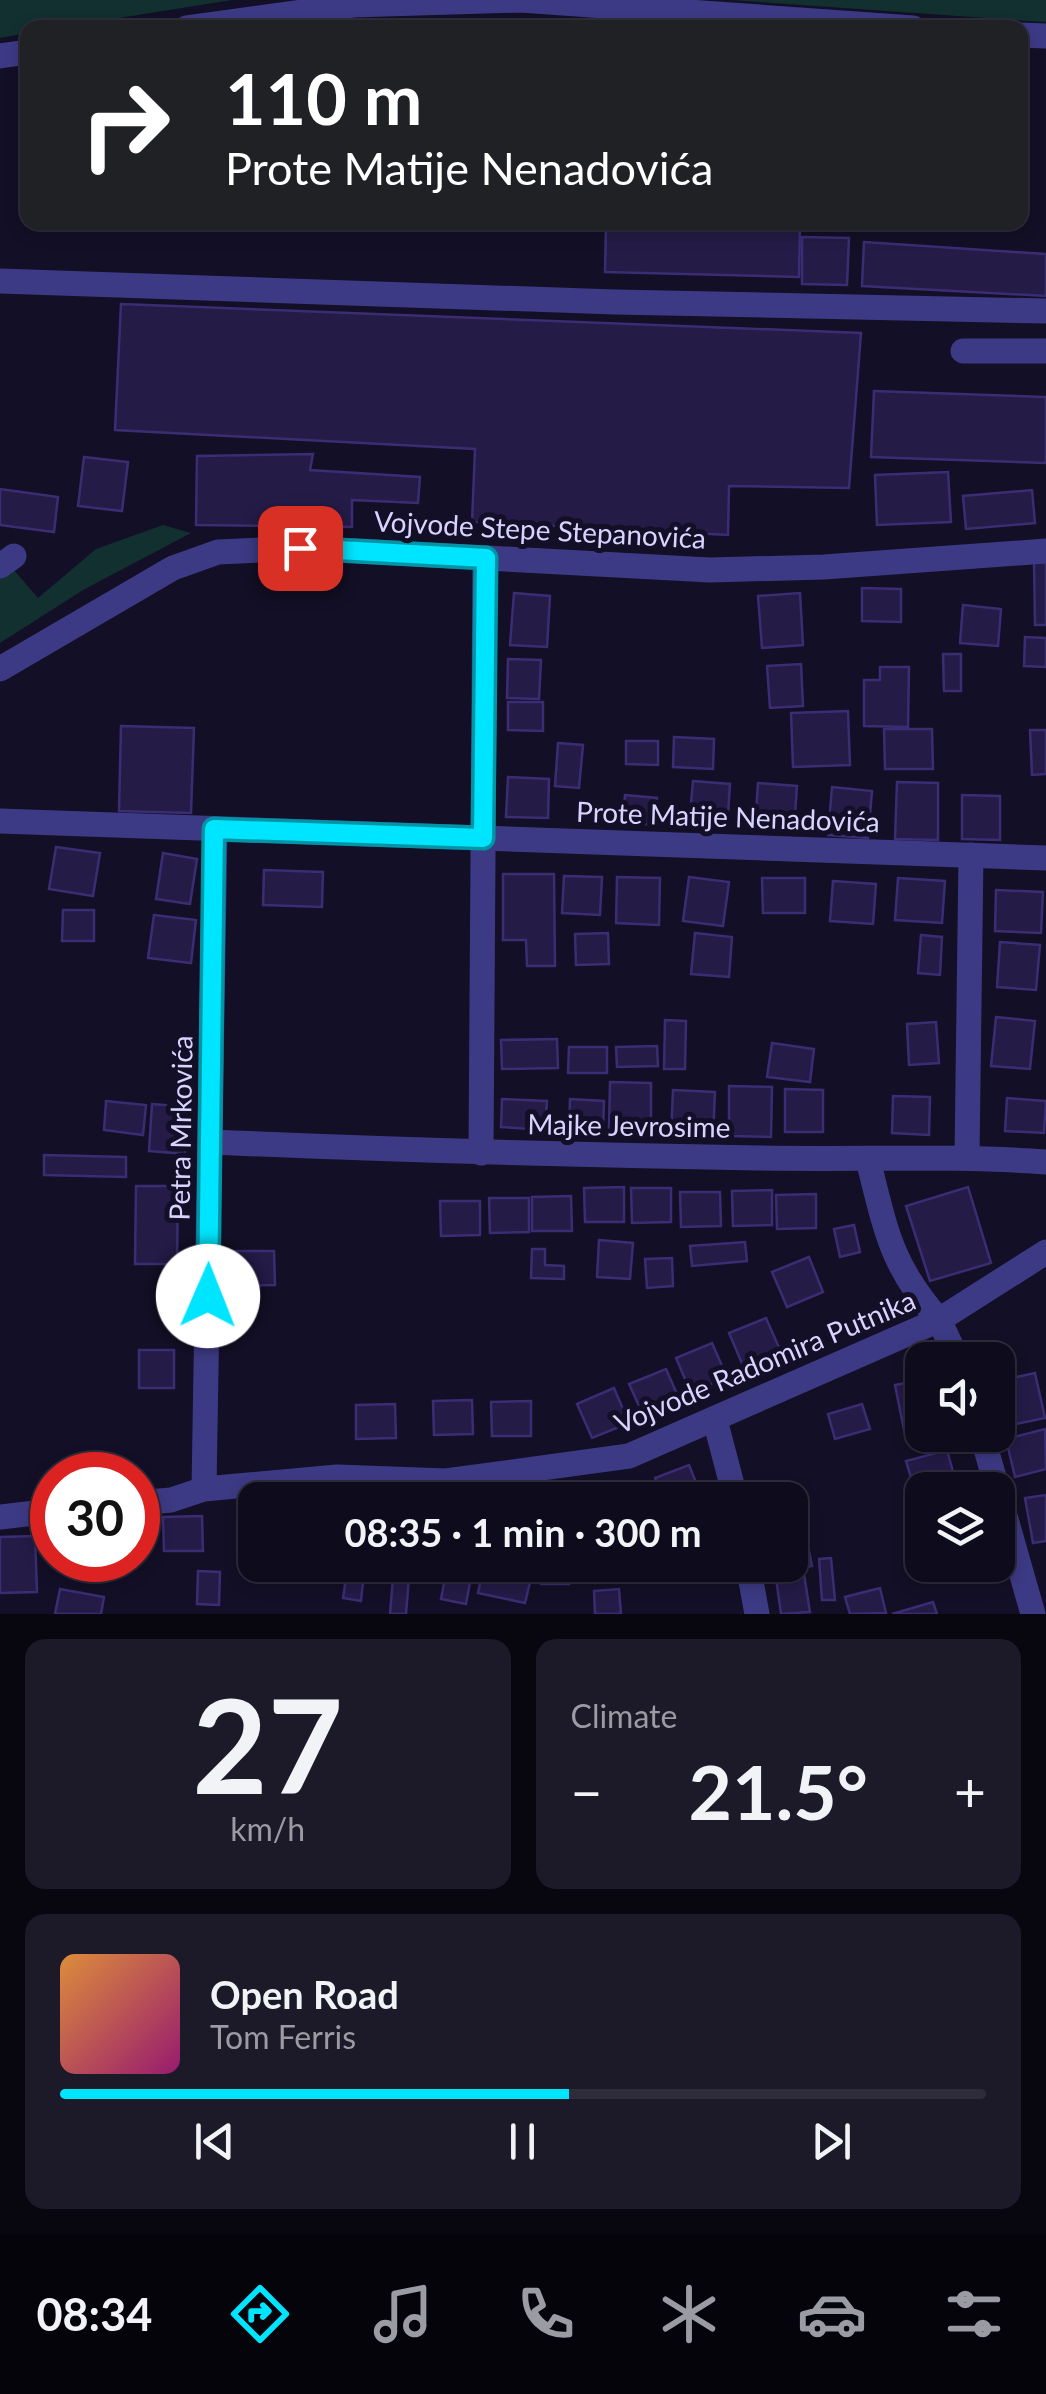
<!DOCTYPE html>
<meta charset="utf-8">
<style>
:root{--surface:#0e0b1c;--page:#1c1929;--text:#f1f3f6;--muted:#9b9ba3;--line:#2e2b3b;--accent:#00e5ff}
body{margin:0;font-family:Lato,sans-serif;background:var(--page);color:var(--text);height:100vh;display:flex;flex-direction:column;font-size:38px;white-space:nowrap}
*{box-sizing:border-box;margin:0}
p{font-size:32px;color:var(--muted)}
.icon{flex:none;width:55px;height:55px;fill:none;stroke:currentColor;stroke-width:2;stroke-linecap:round;stroke-linejoin:round}
.map{position:relative;height:1614px;overflow:hidden}
.side{display:flex;flex-direction:column;gap:25px;padding:25px;background:#08060f;flex:1}
.side>*{flex:none}
.banner{position:absolute;left:20px;top:20px;width:1008px;height:210px;border-radius:20px;box-shadow:0 5px 15px #0003,0 0 0 2px var(--line);background:#202124;color:#fff;overflow:hidden}
.tools{position:absolute;left:905px;top:1342px;display:grid;gap:20px}
.tools a{display:grid;place-items:center;width:110px;height:110px;border-radius:20px;background:var(--surface);box-shadow:0 5px 15px #0003,0 0 0 2px var(--line);font-size:50px}
.speed{position:absolute;left:30px;top:1452px;display:flex;gap:20px;font-size:50px;font-weight:700;text-align:center}
.speed>*{display:grid;place-content:center;width:130px;height:130px;border-radius:50%;background:var(--surface);box-shadow:0 5px 15px #0003,0 0 0 2px var(--line);line-height:1}
.speed .limit{border:15px solid #d22;background:#fff;color:#111}
.pin{position:absolute;display:grid;place-items:center;width:85px;height:85px;color:#fff;margin:-42px;border-radius:20px;box-shadow:0 5px 15px #0006}
.me{position:absolute;width:110px;margin:-55px;rotate:1deg;stroke-linejoin:round;filter:drop-shadow(0 0 8px #0008)}
.turn{display:flex;align-items:center;gap:35px;height:210px;padding:0 40px;font-size:45px}
.turn .icon{width:130px;height:130px;stroke-width:2.5}
.turn b{display:block;font-size:70px;line-height:85px}
.big{font-size:75px;font-weight:700;line-height:1.1}
.side .card{flex:1;display:flex;flex-direction:column;justify-content:center;gap:15px;min-width:0;padding:0 35px;border-radius:20px;background:var(--page)}
.side .dial{align-items:center;gap:0}
.dial b{font-size:130px;line-height:1}
.song{display:flex;align-items:center;gap:30px}
.cover{width:120px;height:120px;border-radius:15px;background:linear-gradient(135deg,hsl(30 70% 55%),hsl(320 70% 35%))}
.played{height:10px;border-radius:5px;background:linear-gradient(90deg,var(--accent) 55%,var(--line) 55%)}
.keys{display:flex;justify-content:space-around;direction:ltr}
.heat{display:flex;justify-content:space-between;align-items:center;font-size:55px;direction:ltr}
.side .tiles{flex:1;display:grid;gap:25px;grid-template-columns:1fr 1fr}
.card:last-child{grid-column:span 2}
.trip{position:absolute;left:238px;top:1482px;width:570px;height:100px;border-radius:20px;background:var(--surface);box-shadow:0 5px 15px #0003,0 0 0 2px var(--line);font-weight:700;line-height:100px;text-align:center}
.dock{display:flex;height:160px;justify-content:space-around;align-items:center;background:#06040b;color:var(--muted)}
.dock .icon{width:70px;height:70px}
.dock .active{color:var(--accent)}
.dock b{font-size:45px;color:var(--text)}
.map>svg:first-child{display:block}
.green{fill:#12302f}
.building{fill:#241b47;stroke:#3b2d73;stroke-width:2.5}
.lines{fill:none;stroke-linecap:round;stroke-linejoin:round}
.minor{stroke:#3d3a85;stroke-width:25}
.route-casing{stroke:#0095a6;stroke-width:25}
.route{stroke:#00e5ff;stroke-width:18}
.labels{text-anchor:middle;stroke-width:10;stroke-linejoin:round;paint-order:stroke}
.street-label{font-size:28px;fill:#d9d4ff;stroke:#130f26}
</style>
<div class="map">
<svg width="1046" height="1614" viewBox="0 0 1046 1614">
<rect width="100%" height="100%" fill="#130f26"/>
<!-- green -->
<g class="green">
<path d="M0,0H232L63,27L28,28L27,33L0,38Z"/>
<path d="M731,0H1046V22L1028,21Z"/>
<path d="M163,525L191,533L83,590L0,643V566L7,562L38,598L96,549Z"/>
</g>
<!-- building -->
<g class="building">
<path d="M606,222L800,226L799,277L605,272Z"/>
<path d="M802,237L849,238L847,285L802,284Z"/>
<path d="M864,242L1046,254V296L862,286Z"/>
<path d="M121,304L861,333L849,488L729,486L728,535L472,522L475,449L115,430Z"/>
<path d="M874,391L1046,397V463L871,457Z"/>
<path d="M313,454L310,470L420,477L418,503L352,500V527L196,525L197,456Z"/>
<path d="M84,457L128,462L122,511L78,506Z"/>
<path d="M948,472L951,522L877,525L875,475Z"/>
<path d="M0,489L58,497L54,532L0,525Z"/>
<path d="M1032,490L1035,523L966,529L963,496Z"/>
<path d="M1034,562H1046V625H1035Z"/>
<path d="M862,588L901,589V622L862,621Z"/>
<path d="M514,593L550,596L547,647L510,645Z"/>
<path d="M800,593L803,645L762,648L758,596Z"/>
<path d="M963,605L1001,609L998,646L960,643Z"/>
<path d="M1025,637L1046,638V667L1024,666Z"/>
<path d="M943,654H961V691H944Z"/>
<path d="M508,659L541,660L539,699L507,698Z"/>
<path d="M801,664L803,706L770,708L767,666Z"/>
<path d="M880,667H909L908,727L864,726V680H880Z"/>
<path d="M508,702H543V731L508,730Z"/>
<path d="M848,711L850,765L793,767L791,713Z"/>
<path d="M121,726L194,728L191,813L119,811Z"/>
<path d="M884,729H932L933,769H885Z"/>
<path d="M1030,730H1046V774L1032,775Z"/>
<path d="M674,737L714,739L713,769L673,767Z"/>
<path d="M626,741H658V765L626,764Z"/>
<path d="M558,743L583,745L579,788L555,786Z"/>
<path d="M508,777L549,779L548,818L506,817Z"/>
<path d="M693,781L730,784L727,829L689,826Z"/>
<path d="M897,782L938,783V840L895,839Z"/>
<path d="M758,783L797,786L794,829L755,826Z"/>
<path d="M832,787L872,791L868,838L828,835Z"/>
<path d="M625,795L657,798L654,825L622,822Z"/>
<path d="M962,795L1000,796V840L962,839Z"/>
<path d="M56,847L100,853L93,896L49,889Z"/>
<path d="M163,853L197,859L190,904L156,899Z"/>
<path d="M264,870L323,872L322,907L263,905Z"/>
<path d="M503,874H554L555,966H527L526,940H503Z"/>
<path d="M564,876L602,877L600,915L562,913Z"/>
<path d="M617,877L660,878L659,925L616,923Z"/>
<path d="M689,877L729,882L723,926L683,921Z"/>
<path d="M762,878H805V913H763Z"/>
<path d="M898,878L945,881L942,923L895,920Z"/>
<path d="M833,881L876,884L873,924L830,921Z"/>
<path d="M996,890L1043,892L1041,933L995,931Z"/>
<path d="M63,910H94V941H62Z"/>
<path d="M154,915L196,920L191,963L148,958Z"/>
<path d="M608,933L609,964L576,965L575,934Z"/>
<path d="M695,933L732,937L729,977L691,974Z"/>
<path d="M921,935L942,937L940,975L918,973Z"/>
<path d="M1000,942L1040,945L1036,990L997,987Z"/>
<path d="M996,1017L1035,1021L1030,1069L991,1066Z"/>
<path d="M665,1020L686,1021L685,1069H664Z"/>
<path d="M936,1022L939,1063L909,1065L907,1024Z"/>
<path d="M557,1039L558,1068L502,1069L501,1040Z"/>
<path d="M772,1043L814,1049L810,1082L767,1077Z"/>
<path d="M657,1046L658,1066L617,1067L616,1047Z"/>
<path d="M569,1047H607V1073H568Z"/>
<path d="M610,1082L651,1083V1128H609Z"/>
<path d="M729,1086L772,1087L771,1137L729,1136Z"/>
<path d="M785,1089L823,1090V1132H785Z"/>
<path d="M673,1090L715,1092L713,1137L671,1136Z"/>
<path d="M893,1096L930,1097L929,1135L892,1133Z"/>
<path d="M1007,1098L1046,1101L1044,1133L1005,1131Z"/>
<path d="M502,1099L547,1101L545,1130L501,1127Z"/>
<path d="M570,1099L604,1101L603,1132L569,1131Z"/>
<path d="M106,1101L146,1105L143,1135L104,1130Z"/>
<path d="M152,1104L189,1107L185,1154L149,1151Z"/>
<path d="M44,1155L126,1157V1177L44,1175Z"/>
<path d="M136,1186H178L177,1264H135Z"/>
<path d="M624,1187V1222H585L584,1188Z"/>
<path d="M968,1187L991,1263L930,1281L906,1206Z"/>
<path d="M631,1188H671V1222L632,1223Z"/>
<path d="M772,1190V1225L733,1226L732,1191Z"/>
<path d="M680,1192H720L721,1226L681,1227Z"/>
<path d="M816,1194V1228L777,1229L776,1195Z"/>
<path d="M571,1196L572,1231H532V1197Z"/>
<path d="M489,1198H529V1232L490,1233Z"/>
<path d="M440,1201H480V1235L441,1236Z"/>
<path d="M854,1225L860,1252L840,1257L834,1229Z"/>
<path d="M599,1240L633,1243L630,1279L597,1277Z"/>
<path d="M745,1242L747,1261L692,1266L690,1246Z"/>
<path d="M532,1249H545V1265L564,1266V1279L531,1278Z"/>
<path d="M234,1251H274L275,1285L235,1286Z"/>
<path d="M809,1257L823,1292L787,1307L772,1272Z"/>
<path d="M672,1258L673,1286L647,1288L645,1259Z"/>
<path d="M766,1318L781,1352L744,1368L729,1333Z"/>
<path d="M712,1343L727,1377L691,1393L676,1358Z"/>
<rect x="139" y="1350" width="35" height="38"/>
<path d="M666,1369L681,1403L645,1419L629,1384Z"/>
<path d="M1035,1373L1045,1418L1006,1426L998,1381Z"/>
<path d="M922,1380V1426L904,1430L895,1385Z"/>
<path d="M614,1388L629,1423L592,1438L577,1404Z"/>
<path d="M472,1400L473,1434L434,1435L433,1401Z"/>
<path d="M531,1401V1436H492L491,1402Z"/>
<path d="M395,1404L396,1438L356,1439V1405Z"/>
<path d="M862,1404L870,1429L835,1439L828,1414Z"/>
<path d="M1045,1429L1046,1469L1015,1477L1006,1439Z"/>
<path d="M947,1450L958,1490H922V1500L918,1501L906,1461Z"/>
<path d="M689,1465L703,1500H663L655,1478Z"/>
<path d="M1046,1495V1541L1033,1543L1025,1498Z"/>
<path d="M239,1503H255V1537L240,1538Z"/>
<path d="M202,1516L203,1551H164L163,1517Z"/>
<path d="M804,1525L812,1566L769,1573L768,1565H790V1528Z"/>
<path d="M35,1536L37,1592L0,1593V1537Z"/>
<path d="M831,1558L835,1600H822L819,1559Z"/>
<path d="M57,1560H99V1572L57,1570Z"/>
<path d="M348,1565H365L361,1601L343,1598Z"/>
<path d="M394,1565H410L406,1614H390Z"/>
<path d="M484,1565L532,1574L525,1603L478,1593Z"/>
<rect x="541" y="1565" width="28" height="19"/>
<path d="M672,1565H705L706,1571L674,1576Z"/>
<path d="M447,1567L472,1572L466,1604L441,1599Z"/>
<path d="M198,1571L220,1572L219,1605L197,1604Z"/>
<path d="M804,1574L810,1612L781,1614L776,1578Z"/>
<path d="M880,1588L886,1613L850,1614L845,1597Z"/>
<path d="M60,1589L104,1597L101,1614H55Z"/>
<path d="M619,1589L621,1614H595L594,1591Z"/>
<path d="M933,1602L937,1614H892Z"/>
</g>
<g class="lines">
<!-- minor -->
<g class="minor">
<path d="M187,28L353,5L521,0L913,28"/>
<path d="M1020,35L1046,36"/>
<path d="M0,56L28,52"/>
<path d="M0,281L615,302L1046,311"/>
<path d="M963,351H1046"/>
<path d="M0,566L14,556"/>
<path d="M0,669L173,568L218,552L301,548L710,570L824,567L1046,551"/>
<path d="M0,821L1046,858"/>
<path d="M212,1142C394,1150 576,1155 758,1158C854,1160 950,1155 1046,1162"/>
<path d="M481,1153L485,558"/>
<path d="M967,1156L971,855"/>
<path d="M958,1360L939,1320L1046,1252"/>
<path d="M715,1420L736,1500"/>
<path d="M982,1435L1033,1614"/>
<path d="M204,1489L215,829"/>
<path d="M138,1503L171,1500L204,1489L337,1477L446,1481L629,1456L939,1320C890,1264 886,1230 868,1160"/>
<path d="M0,1517L52,1511"/>
<path d="M748,1565L757,1614"/>
</g>
</g>
<g class="lines">
<defs>
<path id="route" d="M208,1296L214,829L483,838L486,558L300,548"/>
</defs>
<!-- route casing -->
<use href="#route" class="route-casing"/>
<!-- route -->
<use href="#route" class="route"/>
</g>
<g class="labels">
<!-- street labels -->
<g class="street-label">
<text transform="translate(540 530) rotate(3)" y="10">Vojvode Stepe Stepanovića</text>
<text transform="translate(728 817) rotate(2)" y="10">Prote Matije Nenadovića</text>
<text transform="translate(629 1126) rotate(1)" y="10">Majke Jevrosime</text>
<text transform="translate(181 1128) rotate(-89)" y="10">Petra Mrkovića</text>
<text transform="translate(765 1362) rotate(-23)" y="10">Vojvode Radomira Putnika</text>
</g>
</g>
</svg>
<div class="tools">
<a><svg class="icon" aria-label="sound" viewBox="0 0 24 24"><path d="M4 9h4l5-4v14l-5-4H4zM17 9q2 3 0 6"/></svg></a>
<a><svg class="icon" aria-label="layers" viewBox="0 0 24 24"><path d="M12 4l9 5-9 5-9-5zM3 14l9 5 9-5"/></svg></a>
</div>
<div class="speed"><div class="limit">30</div></div>
<div class="pin" style="left:300px;top:548px;background:#d93025"><svg class="icon" aria-label="arrive" viewBox="0 0 24 24"><path d="M6 21V4h12l-3 4 3 4H6"/></svg></div>
<svg class="me" style="left:208px;top:1296px" viewBox="-20 -20 40 40"><circle r="19" fill="#fff"/><path d="M0-13L10 11 0 6-10 11z" fill="#00e5ff"/></svg>
<div class="trip">08:35 · 1 min · 300 m</div>
<div class="banner">
<div class="turn"><svg class="icon" aria-label="right" viewBox="0 0 24 24"><path d="M7 20v-9h11M14 6l5 5-5 5"/></svg><div><b>110 m</b>Prote Matije Nenadovića</div></div>
</div>
</div>
<section class="side">
<div class="tiles">
<div class="card dial"><b>27</b><p>km/h</p></div>
<div class="card"><p>Climate</p>
<div class="heat"><a>−</a><b class="big">21.5°</b><a>+</a></div>
</div>
<div class="card">
<div class="song"><i class="cover"></i><div><b>Open Road</b><p>Tom Ferris</p></div></div>
<div class="played"></div>
<div class="keys"><svg class="icon" aria-label="previous" viewBox="0 0 24 24"><path d="M18 5L8 12l10 7zM5 5v14"/></svg><svg class="icon" aria-label="pause" viewBox="0 0 24 24"><path d="M8 5v14M16 5v14"/></svg><svg class="icon" aria-label="next" viewBox="0 0 24 24"><path d="M6 5l10 7-10 7zM19 5v14"/></svg></div>
</div>
</div>
</section>
<nav class="dock">
<b>08:34</b>
<svg class="icon active" aria-label="directions" viewBox="0 0 24 24"><path d="M12 3l9 9-9 9-9-9zM9 14v-3h6M13 9l2 2-2 2"/></svg>
<svg class="icon" aria-label="music" viewBox="0 0 24 24"><path d="M9 18V5l10-2v13"/><circle cx="6" cy="18" r="3"/><circle cx="16" cy="16" r="3"/></svg>
<svg class="icon" aria-label="phone" viewBox="0 0 24 24"><path d="M5 4h4l2 5-3 2q2 4 5 5l2-3 5 2v4C11 20 4 13 5 4z"/></svg>
<svg class="icon" aria-label="climate" viewBox="0 0 24 24"><path d="M12 3v18M4 7l16 10M4 17L20 7"/></svg>
<svg class="icon" aria-label="car" viewBox="0 0 24 24"><path d="M5 17H2v-5l4-1 3-4h7l3 4 3 1v5h-3M9 17h6M6 11h13"/><circle cx="7" cy="17" r="2"/><circle cx="17" cy="17" r="2"/></svg>
<svg class="icon" aria-label="filters" viewBox="0 0 24 24"><path d="M4 7h16M4 17h16"/><circle cx="9" cy="7" r="2"/><circle cx="15" cy="17" r="2"/></svg>
</nav>
